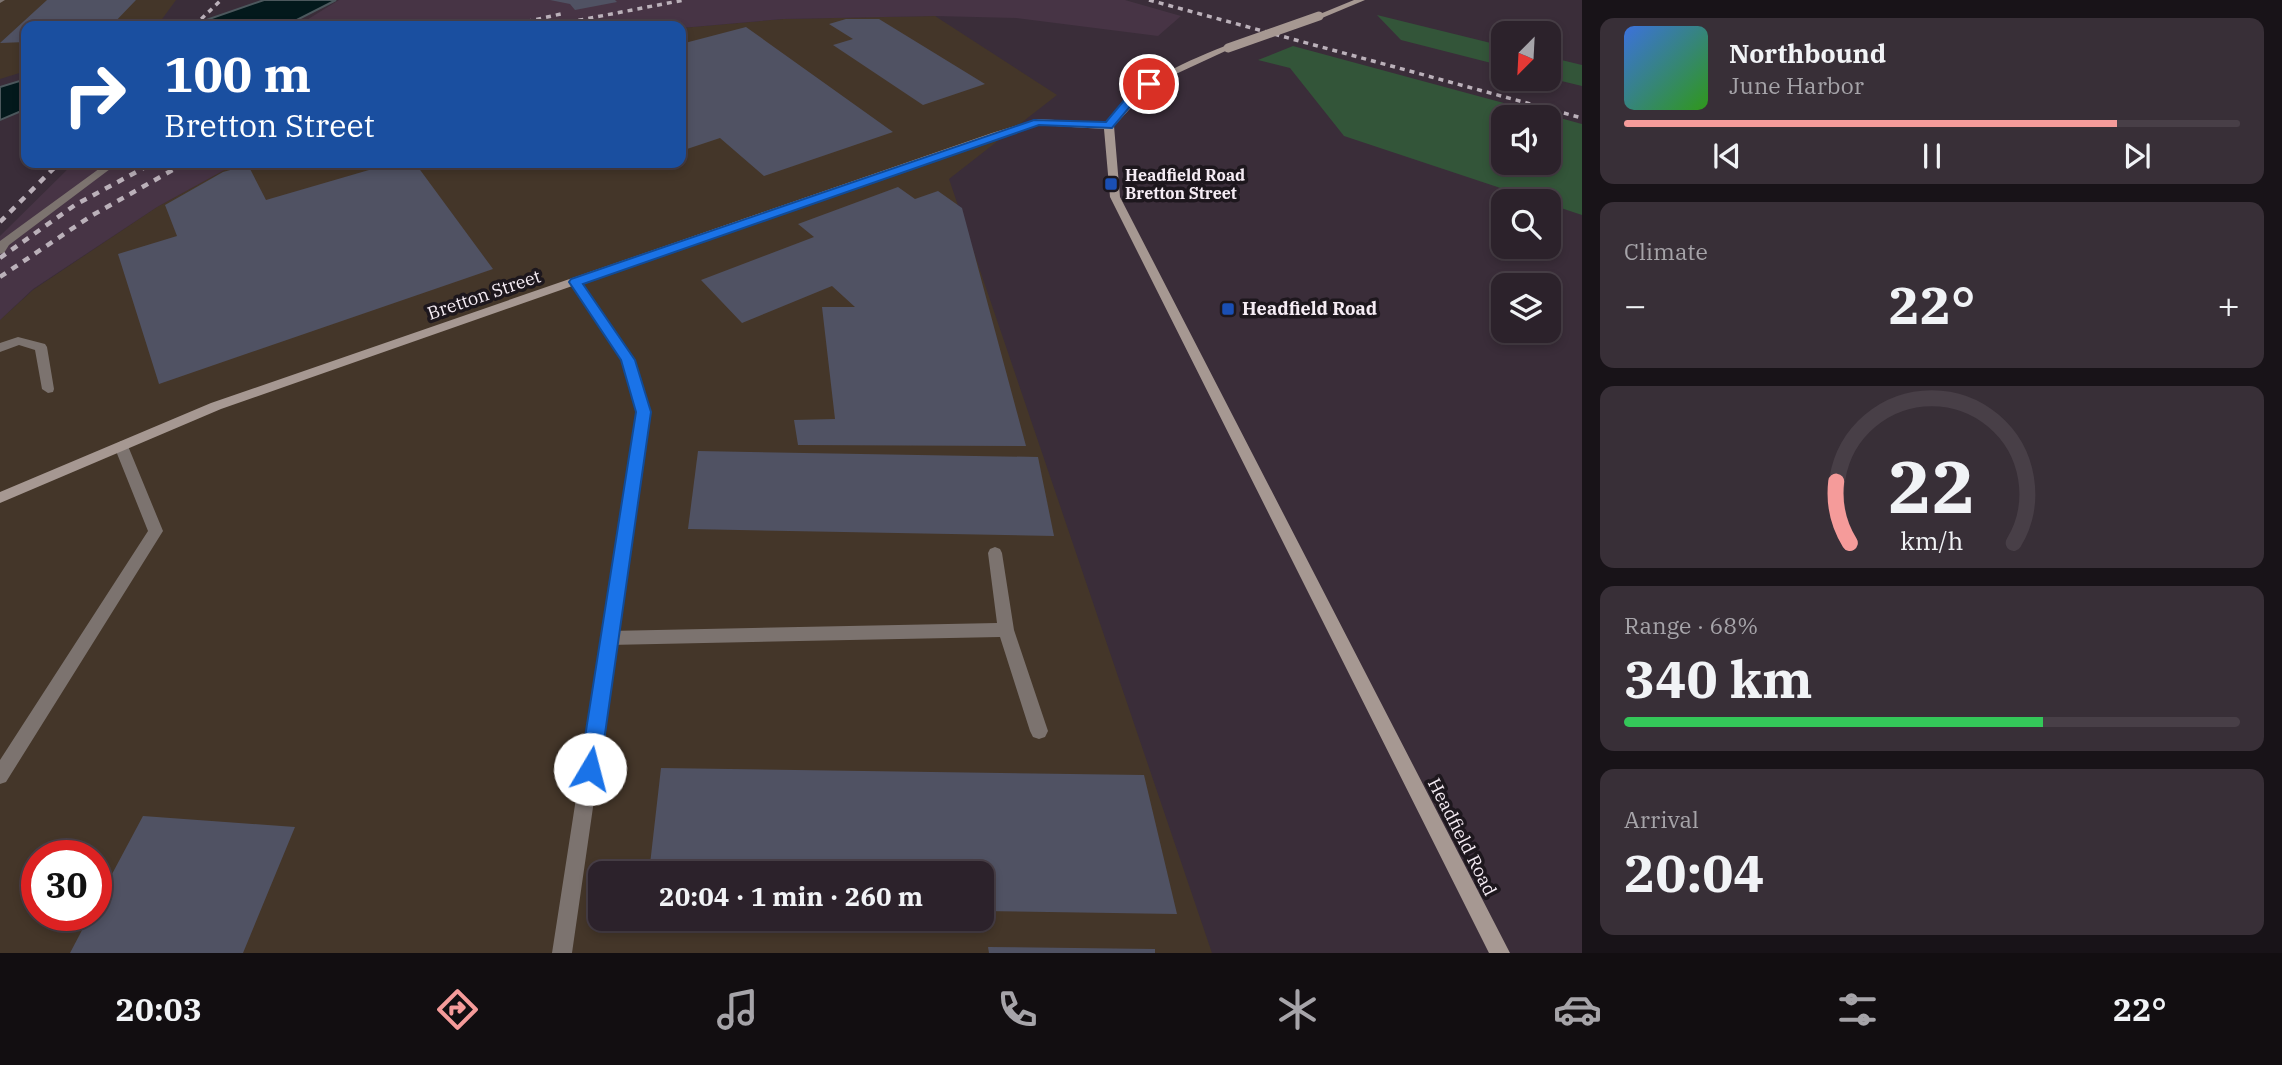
<!DOCTYPE html>
<meta charset="utf-8">
<style>
:root{--surface:#2c222b;--page:#382f37;--text:#f1f3f6;--muted:#a6a4a9;--line:#483f47;--accent:#f59b9a}
body{margin:0;font-family:"IBM Plex Serif",serif;background:var(--page);color:var(--text);height:100vh;display:flex;flex-direction:column;font-size:26px;white-space:nowrap}
*{box-sizing:border-box;margin:0}
p{font-size:23px;color:var(--muted)}
.icon{flex:none;width:38px;height:38px;fill:none;stroke:currentColor;stroke-width:2;stroke-linecap:round;stroke-linejoin:round}
.map{position:relative;flex:1;overflow:hidden}
.panel{display:flex;flex-direction:column;gap:18px;padding:18px;background:#181318;width:700px}
.panel>*{flex:none}
.top-card{position:absolute;left:21px;top:21px;width:665px;height:147px;border-radius:14px;box-shadow:0 4px 10px #0003,0 0 0 2px var(--line);background:#1a4fa0;color:#fff;overflow:hidden}
.needle{width:46px;rotate:204deg}
.tools{position:absolute;left:1491px;top:21px;display:grid;gap:14px}
.tools a{display:grid;place-items:center;width:70px;height:70px;border-radius:14px;background:var(--surface);box-shadow:0 4px 10px #0003,0 0 0 2px var(--line);font-size:35px}
.speed{position:absolute;left:21px;top:840px;display:flex;gap:14px;font-size:35px;font-weight:700;text-align:center}
.speed>*{display:grid;place-content:center;width:91px;height:91px;border-radius:50%;background:var(--surface);box-shadow:0 4px 10px #0003,0 0 0 2px var(--line);line-height:1}
.speed .limit{border:10px solid #d22;background:#fff;color:#111}
.pin{position:absolute;display:grid;place-items:center;width:60px;height:60px;color:#fff;margin:-30px;border:4px solid #fff;border-radius:50%;box-shadow:0 2px 7px #0007}
.me{position:absolute;width:77px;margin:-38px;rotate:8deg;stroke-linejoin:round;filter:drop-shadow(0 0 5px #0008)}
.turn{display:flex;align-items:center;gap:24px;height:147px;padding:0 28px;font-size:32px}
.turn .icon{width:91px;height:91px;stroke-width:2.5}
.turn b{display:block;font-size:49px;line-height:60px}
.big{font-size:52px;font-weight:700;line-height:1.1}
.panel .widget{flex:1;display:flex;flex-direction:column;justify-content:center;gap:10px;min-width:0;padding:0 24px;border-radius:14px;background:var(--page)}
.panel .dial{align-items:center;gap:0}
.dial svg{height:182px;overflow:visible;fill:none;stroke:var(--line);stroke-width:7;stroke-linecap:round;text-anchor:middle}
.dial text{fill:var(--text);stroke:none}
.song{display:flex;align-items:center;gap:21px}
.cover{width:84px;height:84px;border-radius:10px;background:linear-gradient(135deg,hsl(220 70% 55%),hsl(110 70% 35%))}
.played{height:7px;border-radius:4px;background:linear-gradient(90deg,var(--accent) 80%,var(--line) 80%)}
.keys{display:flex;justify-content:space-around;direction:ltr}
.heat{display:flex;justify-content:space-between;align-items:center;font-size:38px;direction:ltr}
.charge{height:10px;border-radius:5px;background:linear-gradient(90deg,#34c759 68%,var(--line) 0)}
.trip{position:absolute;left:588px;top:861px;width:406px;height:70px;border-radius:14px;background:var(--surface);box-shadow:0 4px 10px #0003,0 0 0 2px var(--line);font-weight:700;line-height:70px;text-align:center}
.tab-bar{display:flex;height:112px;justify-content:space-around;align-items:center;background:#120e11;color:var(--muted)}
.tab-bar .icon{width:49px;height:49px}
.tab-bar .active{color:var(--accent)}
.tab-bar b{font-size:32px;color:var(--text)}
main{display:flex;flex:1;min-height:0}
.map>svg:first-child{display:block}
.commercial{fill:#443629;fill-rule:evenodd}
.built{fill:#473445}
.green{fill:#335539;fill-rule:evenodd}
.water{fill:#03191c;stroke:#4c585d;stroke-width:2}
.building{fill:#505263}
.lines{fill:none;stroke-linecap:round;stroke-linejoin:round}
.lane{fill:#7c736f;fill-rule:evenodd}
.street{fill:#7c736f;fill-rule:evenodd}
.secondary{fill:#a69892;fill-rule:evenodd}
.rail-far1{stroke:#bbb1ba;stroke-width:3.5;stroke-dasharray:5 5;stroke-linecap:butt}
.rail{stroke:#bbb1ba;stroke-width:4.5;stroke-dasharray:7 7;stroke-linecap:butt}
.secondary-bridge{stroke:#a69892;stroke-width:9}
.route{fill:#1a73e8;stroke:#114b97;stroke-width:2}
.transit-dot{fill:#1a4fb4;stroke:#1d171d;stroke-width:2.5}
.labels{text-anchor:middle;stroke-width:7;stroke-linejoin:round;paint-order:stroke}
.far-poi-label{font-size:16px;font-weight:bold;fill:#f5ecf4;stroke:#1d171d;text-anchor:start}
.street-label{font-size:18px;fill:#f5ecf4;stroke:#1d171d}
.poi-label{font-size:18px;font-weight:bold;fill:#f5ecf4;stroke:#1d171d;text-anchor:start}
</style>
<main>
<div class="map">
<svg width="1582" height="953" viewBox="0 0 1582 953">
<rect width="100%" height="100%" fill="#3a2d39"/>
<!-- commercial -->
<g class="commercial">
<path d="M0,0H176L157,26H26V71L0,79Z"/>
<path d="M935,16L1057,95L949,179L1212,953H0V320L33,290L157,207L237,163H681V28L783,19ZM37,856H96V915H37ZM600,873H982V919H600Z"/>
</g>
<!-- built -->
<g class="built">
<path d="M339,0H1125L1181,16L1158,36L1016,18L935,16L783,19L681,28L297,26Z"/>
<path d="M74,163H237L157,207L33,289L0,320V236Z"/>
</g>
<!-- green -->
<g class="green">
<path d="M1377,15L1503,46V66L1401,40Z"/>
<path d="M1293,46L1582,124V215L1344,136L1290,68L1258,60ZM1503,117H1549V163H1503Z"/>
<path d="M1549,57L1582,65V86L1549,78Z"/>
</g>
<!-- water -->
<g class="water">
<path d="M264,0H336L285,26H189Z"/>
<path d="M26,79V109L0,120V87Z"/>
</g>
<!-- building -->
<g class="building">
<path d="M47,0H136L111,26H26V42L0,43Z"/>
<path d="M550,0H615L617,2L575,10L570,4Z"/>
<path d="M846,19H879L985,84L923,105L833,45L853,39L829,24Z"/>
<path d="M746,27L893,132L764,176L720,138L681,151V44Z"/>
<path d="M393,163H415L493,269L159,384L118,254L177,236L165,205L223,172L248,165L266,200Z"/>
<path d="M898,187L915,199L938,191L962,208L1026,446L798,445L794,420L835,419L822,307H855L832,286L742,323L701,280L814,237L798,224Z"/>
<path d="M698,451L1038,457L1054,536L688,529Z"/>
<path d="M661,768L1144,775L1177,914L982,911V873H649Z"/>
<path d="M143,816L295,827L243,953H70L90,915H96V904Z"/>
<path d="M988,947L1155,949V953H989Z"/>
</g>
<g class="lines">
<!-- lane -->
<g class="lane">
<path d="M0,0H5L0,3Z"/>
<path d="M107,163H118L9,245L4,253L0,254V241Z"/>
<path d="M18,337L45,344L47,347L54,389L53,392L48,393L42,389L35,350L19,345L0,352V343Z"/>
<path d="M121,441L128,446L163,531L6,782L0,784V760L148,531L114,446Z"/>
<path d="M995,547L1000,549L1002,553L1014,630L1048,731L1045,737L1039,739L1033,737L1030,731L1000,637L609,645L603,643L601,638L603,633L609,631L997,623L988,553L990,549Z"/>
</g>
<!-- street -->
<path class="street" d="M576,278L580,280L634,360L650,412L572,953H552L636,412L622,360L570,282Z"/>
<!-- secondary -->
<g class="secondary">
<path d="M1354,0H1365L1322,18L1315,16Z"/>
<path d="M1225,46L1232,48L1165,79L1140,98L1114,126L1120,197L1510,953H1489L1110,197L1104,129L1039,125L998,137L221,409L0,503V492L211,403L992,133L1038,119L1106,123C1144,80 1173,67 1225,46Z"/>
</g>
<!-- rail-far1 -->
<g class="rail-far1">
<path d="M1149,0L1582,118"/>
<path d="M194,26L221,0"/>
<path d="M507,26L561,14"/>
<path d="M549,26L684,0"/>
</g>
<!-- rail -->
<g class="rail">
<path d="M0,222L59,163"/>
<path d="M0,258L75,205L153,163"/>
<path d="M0,277L91,216L185,163"/>
</g>
<!-- secondary-bridge -->
<path class="secondary-bridge" d="M1228,48L1319,16"/>
</g>
<!-- route -->
<path class="route" d="M1149,81L1154,84L1152,86L1138,97L1112,128L1039,125L583,284L635,360L651,412L600,769L597,776L590,779L583,776L580,769L636,412L621,360L569,282L571,279L1034,120L1106,122L1131,92Z"/>
<!-- markers -->
<g class="transit-dot">
<rect x="1104" y="177" width="14" height="14" rx="3.5"/>
<rect x="1221" y="302" width="14" height="14" rx="3.5"/>
</g>
<g class="labels">
<!-- far-poi labels -->
<g class="far-poi-label">
<text x="1125" y="181">Headfield Road<tspan x="1125" dy="18">Bretton Street</tspan></text>
</g>
<!-- street labels -->
<g class="street-label">
<text transform="translate(484 295) rotate(-19)" y="6">Bretton Street</text>
<text transform="translate(1462 837) rotate(63)" y="6">Headfield Road</text>
</g>
<!-- poi labels -->
<g class="poi-label">
<text x="1242" y="315">Headfield Road</text>
</g>
</g>
</svg>
<div class="tools">
<a><svg class="needle" viewBox="-14 -14 28 28"><path d="M0-13l5 13h-10z" fill="#e53935"/><path d="M0 13l5-13h-10z" fill="#a6a4a9"/></svg></a>
<a><svg class="icon" aria-label="sound" viewBox="0 0 24 24"><path d="M4 9h4l5-4v14l-5-4H4zM17 9q2 3 0 6"/></svg></a>
<a><svg class="icon" aria-label="search" viewBox="0 0 24 24"><circle cx="10" cy="10" r="6"/><path d="M15 15l6 6"/></svg></a>
<a><svg class="icon" aria-label="layers" viewBox="0 0 24 24"><path d="M12 4l9 5-9 5-9-5zM3 14l9 5 9-5"/></svg></a>
</div>
<div class="speed"><div class="limit">30</div></div>
<div class="pin" style="left:1149px;top:84px;background:#d93025"><svg class="icon" aria-label="arrive" viewBox="0 0 24 24"><path d="M6 21V4h12l-3 4 3 4H6"/></svg></div>
<svg class="me" style="left:590px;top:769px" viewBox="-20 -20 40 40"><circle r="19" fill="#fff"/><path d="M0-13L10 11 0 6-10 11z" fill="#1a73e8"/></svg>
<div class="trip">20:04 · 1 min · 260 m</div>
<div class="top-card">
<div class="turn"><svg class="icon" aria-label="right" viewBox="0 0 24 24"><path d="M7 20v-9h11M14 6l5 5-5 5"/></svg><div><b>100 m</b>Bretton Street</div></div>
</div>
</div>
<section class="panel">
<div class="widget">
<div class="song"><i class="cover"></i><div><b>Northbound</b><p>June Harbor</p></div></div>
<div class="played"></div>
<div class="keys"><svg class="icon" aria-label="previous" viewBox="0 0 24 24"><path d="M18 5L8 12l10 7zM5 5v14"/></svg><svg class="icon" aria-label="pause" viewBox="0 0 24 24"><path d="M8 5v14M16 5v14"/></svg><svg class="icon" aria-label="next" viewBox="0 0 24 24"><path d="M6 5l10 7-10 7zM19 5v14"/></svg></div>
</div>
<div class="widget"><p>Climate</p>
<div class="heat"><a>−</a><b class="big">22°</b><a>+</a></div>
</div>
<div class="widget dial"><svg viewBox="0 0 100 80">
<path d="M14 69A42 42 0 1 1 86 69"/>
<path d="M14 69A42 42 0 0 1 8 42" stroke="#f59b9a"/>
<text x="50" y="56" font-size="32" font-weight="700">22</text>
<text x="50" y="72" font-size="11">km/h</text>
</svg></div>
<div class="widget"><p>Range · 68%</p><b class="big">340 km</b><div class="charge"></div></div>
<div class="widget"><p>Arrival</p><b class="big">20:04</b></div>
</section>
</main>
<nav class="tab-bar">
<b>20:03</b>
<svg class="icon active" aria-label="directions" viewBox="0 0 24 24"><path d="M12 3l9 9-9 9-9-9zM9 14v-3h6M13 9l2 2-2 2"/></svg>
<svg class="icon" aria-label="music" viewBox="0 0 24 24"><path d="M9 18V5l10-2v13"/><circle cx="6" cy="18" r="3"/><circle cx="16" cy="16" r="3"/></svg>
<svg class="icon" aria-label="phone" viewBox="0 0 24 24"><path d="M5 4h4l2 5-3 2q2 4 5 5l2-3 5 2v4C11 20 4 13 5 4z"/></svg>
<svg class="icon" aria-label="climate" viewBox="0 0 24 24"><path d="M12 3v18M4 7l16 10M4 17L20 7"/></svg>
<svg class="icon" aria-label="car" viewBox="0 0 24 24"><path d="M5 17H2v-5l4-1 3-4h7l3 4 3 1v5h-3M9 17h6M6 11h13"/><circle cx="7" cy="17" r="2"/><circle cx="17" cy="17" r="2"/></svg>
<svg class="icon" aria-label="filters" viewBox="0 0 24 24"><path d="M4 7h16M4 17h16"/><circle cx="9" cy="7" r="2"/><circle cx="15" cy="17" r="2"/></svg>
<b>22°</b>
</nav>
